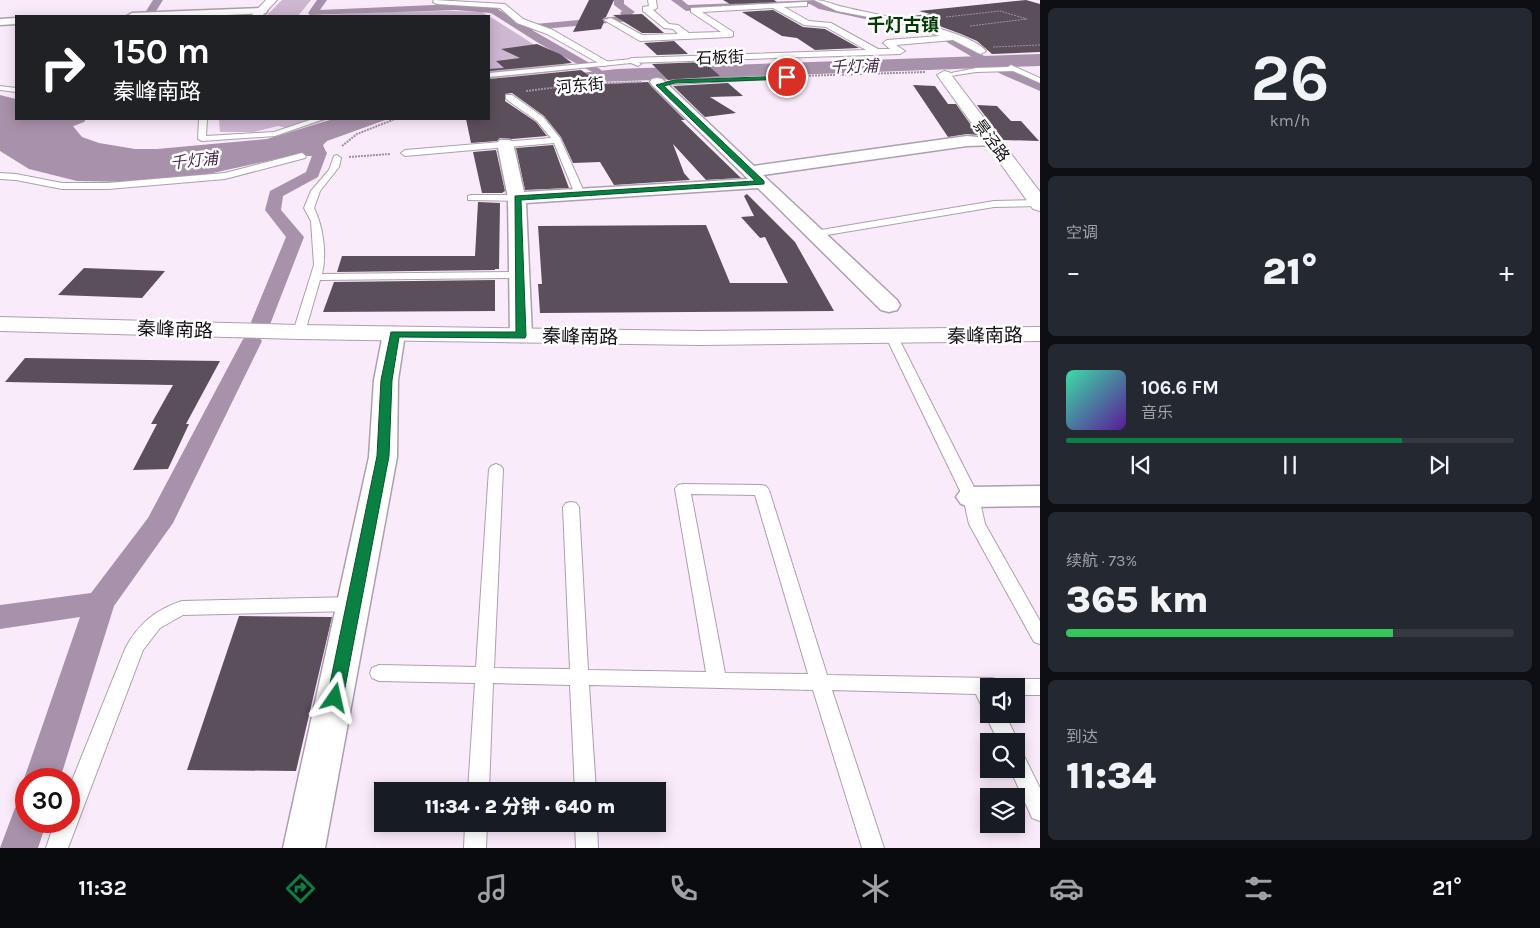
<!DOCTYPE html>
<html lang="zh">
<meta charset="utf-8">
<style>
:root{--surface:#171b24;--page:#242831;--text:#f1f3f6;--muted:#9ea1a6;--line:#363941;--accent:#0b8043}
body{margin:0;font-family:Karla,"Noto Sans SC",sans-serif;background:var(--page);color:var(--text);height:100vh;display:flex;flex-direction:column;font-size:19px;white-space:nowrap}
*{box-sizing:border-box;margin:0}
p{font-size:16px;color:var(--muted)}
.icon{flex:none;width:28px;height:28px;fill:none;stroke:currentColor;stroke-width:2;stroke-linecap:round;stroke-linejoin:round}
.map{position:relative;flex:1;overflow:hidden}
.drawer{display:flex;flex-direction:column;gap:8px;padding:8px;background:#0d0f14;width:500px}
.drawer>*{flex:none}
.hud{position:absolute;left:15px;top:15px;width:475px;height:105px;border-radius:0px;box-shadow:0 2px 12px #0003;background:#202124;color:#fff;overflow:hidden}
.controls{position:absolute;left:980px;top:678px;display:grid;gap:10px}
.controls a{display:grid;place-items:center;width:45px;height:45px;border-radius:0px;background:var(--surface);box-shadow:0 2px 12px #0003;font-size:25px}
.speed{position:absolute;left:15px;top:768px;display:flex;gap:10px;font-size:25px;font-weight:700;text-align:center}
.speed>*{display:grid;place-content:center;width:65px;height:65px;border-radius:50%;background:var(--surface);box-shadow:0 2px 12px #0003;line-height:1}
.speed .limit{border:8px solid #d22;background:#fff;color:#111}
.pin{position:absolute;display:grid;place-items:center;width:42px;height:42px;color:#fff;margin:-21px;border:2px solid #fff;border-radius:50%;box-shadow:0 1px 5px #0007}
.me{position:absolute;width:55px;margin:-28px;rotate:11deg;stroke-linejoin:round;filter:drop-shadow(0 0 4px #0008)}
.turn{display:flex;align-items:center;gap:18px;height:105px;padding:0 15px;font-size:22px}
.turn .icon{width:65px;height:65px;stroke-width:2.5}
.turn b{display:block;font-size:35px;line-height:42px}
.big{font-size:38px;font-weight:800;line-height:1.1}
.drawer .widget{flex:1;display:flex;flex-direction:column;justify-content:center;gap:8px;min-width:0;padding:0 18px;border-radius:8px;background:var(--page)}
.drawer .dial{align-items:center;gap:0}
.dial b{font-size:65px;line-height:1}
.song{display:flex;align-items:center;gap:15px}
.cover{width:60px;height:60px;border-radius:8px;background:linear-gradient(135deg,hsl(160 70% 55%),hsl(270 70% 35%))}
.played{height:5px;border-radius:2px;background:linear-gradient(90deg,var(--accent) 75%,var(--line) 75%)}
.keys{display:flex;justify-content:space-around;direction:ltr}
.heat{display:flex;justify-content:space-between;align-items:center;font-size:28px;direction:ltr}
.charge{height:8px;border-radius:4px;background:linear-gradient(90deg,#34c759 73%,var(--line) 0)}
.trip{position:absolute;left:374px;top:782px;width:292px;height:50px;border-radius:0px;background:var(--surface);box-shadow:0 2px 12px #0003;font-weight:800;line-height:50px;text-align:center}
.tabs{display:flex;height:80px;justify-content:space-around;align-items:center;background:#090b0e;color:var(--muted)}
.tabs .icon{width:35px;height:35px}
.tabs .on{color:var(--accent)}
.tabs b{font-size:22px;color:var(--text)}
main{display:flex;flex:1;min-height:0}
.map>svg:first-child{display:block}
.green{fill:#ceb7d1}
.water{fill:#a891aa}
.lines{fill:none;stroke-linecap:round;stroke-linejoin:round}
.canal{fill:#a891aa;fill-rule:evenodd}
.building{fill:#5b4f5c}
.service-casing{stroke:#ac9fae;stroke-width:2}
.pedestrian-casing{stroke:#ac9fae;stroke-width:2}
.minor-casing{stroke:#ac9fae;stroke-width:3}
.tertiary-casing{stroke:#ac9fae;stroke-width:2}
.path-far1{stroke:#9d929e;stroke-width:1;stroke-dasharray:2 1;stroke-linecap:butt}
.path{stroke:#9d929e;stroke-width:2;stroke-dasharray:2 1;stroke-linecap:butt}
.service{fill:#fff;fill-rule:evenodd}
.pedestrian{fill:#fff;fill-rule:evenodd}
.minor{fill:#fff;fill-rule:evenodd}
.tertiary{fill:#fff;fill-rule:evenodd}
.route{fill:#0b8043;stroke:#07532c}
.labels{text-anchor:middle;stroke-width:5;stroke-linejoin:round;paint-order:stroke}
.far-street-label{font-size:16px;fill:#130e13;stroke:#fefefe}
.far-water-label{font-size:16px;font-style:italic;fill:#47274b;stroke:#fefefe}
.far-quarter-label{font-size:18px;font-weight:bold;fill:#003901;stroke:#fefefe}
.street-label{font-size:19px;fill:#130e13;stroke:#fefefe}
</style>
<main>
<div class="map">
<svg width="1040" height="848" viewBox="0 0 1040 848">
<rect width="100%" height="100%" fill="#faebfb"/>
<!-- green -->
<g class="green">
<path d="M282,0H311L298,16H266Z"/>
<path d="M452,11L482,12L489,16H306L380,12Z"/>
<path d="M489,16L574,70L489,79Z"/>
<path d="M219,119H330L294,130L278,126L254,132H220Z"/>
</g>
<!-- water -->
<g class="water">
<path d="M1040,54V66L598,82L489,95V83L617,69Z"/>
<path d="M0,95L16,99V119H67L82,137L99,143L135,149H157L267,139L333,119H388L327,141L323,145L326,152L318,156H290L190,178L129,182L77,181L29,169L0,151Z"/>
</g>
<g class="lines">
<!-- canal -->
<g class="canal">
<path d="M153,0H163L153,16H143Z"/>
<path d="M317,0H327L320,10L456,4L496,8L524,25L622,16L620,13L622,11L614,5V0H624V4L635,12L632,14L635,18L630,21L532,30L600,69L602,71L596,74L540,44L491,13L456,10L310,15L308,13Z"/>
<path d="M671,0H682L688,5L817,0L825,5L868,14L870,16L865,19L819,9L810,4L686,11Z"/>
<path d="M949,36L1009,70L1040,83V91L1001,74L945,41L944,39Z"/>
<path d="M69,119H86L84,122L71,127L64,123Z"/>
<path d="M310,136L315,137L327,153L318,177L283,196L281,210L304,237L271,322L268,326L261,328L254,326L251,322L286,237L265,210L270,191L306,172L313,153L303,140Z"/>
<path d="M252,335L259,337L262,341L173,523L114,606L60,779H26V784L24,779L80,617L0,629V605L91,593L148,518L242,341L245,337Z"/>
<path d="M26,804V821H47L38,848H0L15,808Z"/>
</g>
</g>
<!-- building -->
<g class="building">
<path d="M589,0H614L606,17L602,19L604,22L601,29L573,32Z"/>
<path d="M723,0H774L777,2L730,4Z"/>
<path d="M1026,0L1040,4V52L992,54L977,41L961,34L912,16L930,14L919,11Z"/>
<path d="M773,10L803,27L825,29L859,48L815,50L797,38L782,36L742,12Z"/>
<path d="M642,14L664,33H642L613,15Z"/>
<path d="M674,41L688,54L657,55L644,43Z"/>
<path d="M537,44L560,54L572,63L489,71V69L504,68L496,61L520,58L501,49Z"/>
<path d="M704,62L720,76L668,80L652,64Z"/>
<path d="M581,70L601,84L648,82L651,86L685,120H681L741,178L706,180L673,144L684,173L690,180L614,185L600,162L573,163L561,137L544,116L512,93L505,94V101L536,122L547,136L512,139L500,138L497,141L471,143L466,119H489V79Z"/>
<path d="M728,83L743,96L710,97L736,113L705,117L673,86Z"/>
<path d="M913,85L935,86L948,104H956L978,135L967,134L948,137Z"/>
<path d="M977,105L997,106L1011,121H1021L1039,141L1003,140Z"/>
<path d="M553,145L569,188L525,190L516,148Z"/>
<path d="M496,150L505,191L502,193H482L473,152Z"/>
<path d="M747,194L795,242L834,311L540,313L538,284H542L538,226L706,225L730,283H788L765,237L760,238L741,217L754,216L744,196Z"/>
<path d="M478,202L500,203L499,269H495V270L337,272L342,256H475Z"/>
<path d="M84,268L165,271L142,298L58,295Z"/>
<path d="M495,280V311L323,312L334,282Z"/>
<path d="M25,358L148,360L220,361L186,424H189L168,469L133,470L157,424H151L173,385L5,382Z"/>
<path d="M239,616L332,617L296,771L187,770Z"/>
</g>
<g class="lines">
<defs>
<g id="service">
<path d="M632,59L641,64L638,66L631,63L489,77V73Z"/>
<path d="M1011,65L1040,78V83L1013,71L976,72L944,77L941,75L976,68L1008,67Z"/>
<path d="M787,75L790,77L789,78L675,84L659,87L656,85L675,80Z"/>
<path d="M0,86L16,88V92L0,90Z"/>
<path d="M506,95H512L543,117L560,138L585,194L583,196L580,197L575,194L554,143L405,156L401,153L405,150L551,138L537,121L506,99Z"/>
<path d="M199,119H207L206,136L274,132L313,119H324L275,136L202,141L198,139Z"/>
<path d="M302,153L306,156L305,158L225,179L108,189H62L16,180L0,179V173L16,174L62,183H108L225,173Z"/>
<path d="M337,155L341,158L339,167L320,191L314,208C323,226 327,254 322,274L519,272L524,275L519,278L320,280L305,332L303,335H295L293,332L314,265L311,221L304,208L311,191L329,170L334,156Z"/>
<path d="M471,195H517L522,198L517,201L468,200V196Z"/>
<path d="M1040,200V206L994,207L815,237L810,234L815,231L994,201Z"/>
<path d="M892,333L898,337L979,497L985,524L1040,621V644L1034,642L969,524L963,497L886,337Z"/>
<path d="M496,464L501,466L503,469L494,668L570,669L563,507L566,503L571,502L576,503L579,507L588,670L706,672L675,489L678,485L683,484L761,485L766,486L769,490L827,675L992,678L999,680L1001,686H989V714H1005L1018,741L1016,745V741H998L985,714L988,709L982,707L976,694L832,690L884,848H862L813,690L589,685L596,791H575L570,685L493,683L489,791H468L475,683L379,681L372,678L370,673L372,668L379,665L476,667L489,469L491,466ZM691,494L755,495L808,674L725,673Z"/>
<path d="M354,597L360,599L363,604L360,609L354,611L183,615L160,628L143,650L68,848H46L55,821H69V788L125,649C138,624 155,610 182,601Z"/>
<path d="M1016,679H1040V695H1016V686H1007L1009,681Z"/>
<path d="M1016,751L1023,754L1040,788V821L1032,818L1010,769H1016Z"/>
<path d="M465,824H487L486,848H464Z"/>
<path d="M575,824H597L598,848H576Z"/>
</g>
<g id="pedestrian">
<path d="M434,0L505,4L523,19L553,30L610,63L605,66L602,65L547,34L517,23L500,8L437,4L433,2Z"/>
<path d="M648,0H656L657,8L653,10L669,24L678,25L689,33L721,32L691,12V8L804,2H807V6L784,7L809,21L831,23L878,49H890L883,43L887,40L940,36L900,23L837,11L814,0C826,0 833,5 844,7C874,15 967,28 986,51L981,54L978,53L953,40L896,45L905,51L900,54L629,63V59L632,58L866,50L826,27L804,25L773,8L702,12L733,32V36L730,37L640,41L604,20L611,18L642,35L678,34L673,29L664,28L643,11V7L649,6Z"/>
</g>
<g id="minor">
<path d="M262,8L267,11L266,13L208,16H127L132,13Z"/>
<path d="M16,18V24L0,25V19Z"/>
<path d="M657,78L662,79L754,166L967,136L997,139L1000,142L997,145L967,146L763,175L897,300L900,305L897,310L889,312L881,310L758,188L526,203L532,335L529,340L521,342L513,340L510,335L508,198L497,143L500,140H510L513,143L524,192L748,179L652,85L650,82L652,79Z"/>
<path d="M394,327L402,329L405,334L398,380L397,457L325,848H283L369,457L374,380L383,334L386,329Z"/>
<path d="M1040,486V506L971,507L961,504L956,497L961,490L971,487Z"/>
</g>
<g id="tertiary">
<path d="M266,0H277L262,16H251Z"/>
<path d="M944,71L949,72L1040,192V211L1033,209L937,75Z"/>
<path d="M0,317L299,325L700,331L1040,327V341L700,345L299,339L0,331Z"/>
</g>
</defs>
<!-- service casing -->
<use href="#service" class="service-casing"/>
<!-- pedestrian casing -->
<use href="#pedestrian" class="pedestrian-casing"/>
<!-- minor casing -->
<use href="#minor" class="minor-casing"/>
<!-- tertiary casing -->
<use href="#tertiary" class="tertiary-casing"/>
<!-- path-far1 -->
<g class="path-far1">
<path d="M946,17L1000,11L1027,19L970,26"/>
<path d="M993,47L1040,45"/>
<path d="M920,72H926"/>
</g>
<!-- path -->
<g class="path">
<path d="M800,76L926,72"/>
<path d="M526,91L584,84L641,82"/>
<path d="M342,146L357,134L395,119"/>
<path d="M349,157L390,154"/>
</g>
<!-- service -->
<use href="#service" class="service"/>
<!-- pedestrian -->
<use href="#pedestrian" class="pedestrian"/>
<!-- minor -->
<use href="#minor" class="minor"/>
<!-- tertiary -->
<use href="#tertiary" class="tertiary"/>
</g>
<!-- route -->
<path class="route" d="M789,76L787,79L675,83L664,86L764,181V184L521,200L526,336L525,338L399,337L392,380L389,456L343,698L340,702L335,704L329,702L327,698L377,456L381,380L391,332H516L515,196L755,181L656,85L675,80Z"/>
<g class="labels">
<!-- far-street labels -->
<g class="far-street-label">
<text transform="translate(720 57) rotate(-2)" y="6">石板街</text>
<text transform="translate(580 85) rotate(-5)" y="6">河东街</text>
<text transform="translate(992 140) rotate(53)" y="6">景泾路</text>
</g>
<!-- far-water labels -->
<g class="far-water-label">
<text transform="translate(854 66) rotate(-2)" y="6">千灯浦</text>
<text transform="translate(194 160) rotate(-6)" y="6">千灯浦</text>
</g>
<!-- far-quarter labels -->
<g class="far-quarter-label">
<text x="903" y="31">千灯古镇</text>
</g>
<!-- street labels -->
<g class="street-label">
<text transform="translate(175 329) rotate(2)" y="7">秦峰南路</text>
<text transform="translate(985 335) rotate(-1)" y="7">秦峰南路</text>
<text transform="translate(580 336) rotate(1)" y="7">秦峰南路</text>
</g>
</g>
</svg>
<div class="controls">
<a><svg class="icon" aria-label="sound" viewBox="0 0 24 24"><path d="M4 9h4l5-4v14l-5-4H4zM17 9q2 3 0 6"/></svg></a>
<a><svg class="icon" aria-label="search" viewBox="0 0 24 24"><circle cx="10" cy="10" r="6"/><path d="M15 15l6 6"/></svg></a>
<a><svg class="icon" aria-label="layers" viewBox="0 0 24 24"><path d="M12 4l9 5-9 5-9-5zM3 14l9 5 9-5"/></svg></a>
</div>
<div class="speed"><div class="limit">30</div></div>
<div class="pin" style="left:787px;top:77px;background:#d93025"><svg class="icon" aria-label="arrive" viewBox="0 0 24 24"><path d="M6 21V4h12l-3 4 3 4H6"/></svg></div>
<svg class="me" style="left:335px;top:698px" viewBox="-20 -20 40 40"><path d="M0-17L14 15 0 8-14 15z" fill="#0b8043" stroke="#fff" stroke-width="4"/></svg>
<div class="trip">11:34 · 2 分钟 · 640 m</div>
<div class="hud">
<div class="turn"><svg class="icon" aria-label="right" viewBox="0 0 24 24"><path d="M7 20v-9h11M14 6l5 5-5 5"/></svg><div><b>150 m</b>秦峰南路</div></div>
</div>
</div>
<section class="drawer">
<div class="widget dial"><b>26</b><p>km/h</p></div>
<div class="widget"><p>空调</p>
<div class="heat"><a>−</a><b class="big">21°</b><a>+</a></div>
</div>
<div class="widget">
<div class="song"><i class="cover"></i><div><b>106.6 FM</b><p>音乐</p></div></div>
<div class="played"></div>
<div class="keys"><svg class="icon" aria-label="previous" viewBox="0 0 24 24"><path d="M18 5L8 12l10 7zM5 5v14"/></svg><svg class="icon" aria-label="pause" viewBox="0 0 24 24"><path d="M8 5v14M16 5v14"/></svg><svg class="icon" aria-label="next" viewBox="0 0 24 24"><path d="M6 5l10 7-10 7zM19 5v14"/></svg></div>
</div>
<div class="widget"><p>续航 · 73%</p><b class="big">365 km</b><div class="charge"></div></div>
<div class="widget"><p>到达</p><b class="big">11:34</b></div>
</section>
</main>
<nav class="tabs">
<b>11:32</b>
<svg class="icon on" aria-label="directions" viewBox="0 0 24 24"><path d="M12 3l9 9-9 9-9-9zM9 14v-3h6M13 9l2 2-2 2"/></svg>
<svg class="icon" aria-label="music" viewBox="0 0 24 24"><path d="M9 18V5l10-2v13"/><circle cx="6" cy="18" r="3"/><circle cx="16" cy="16" r="3"/></svg>
<svg class="icon" aria-label="phone" viewBox="0 0 24 24"><path d="M5 4h4l2 5-3 2q2 4 5 5l2-3 5 2v4C11 20 4 13 5 4z"/></svg>
<svg class="icon" aria-label="climate" viewBox="0 0 24 24"><path d="M12 3v18M4 7l16 10M4 17L20 7"/></svg>
<svg class="icon" aria-label="car" viewBox="0 0 24 24"><path d="M5 17H2v-5l4-1 3-4h7l3 4 3 1v5h-3M9 17h6M6 11h13"/><circle cx="7" cy="17" r="2"/><circle cx="17" cy="17" r="2"/></svg>
<svg class="icon" aria-label="filters" viewBox="0 0 24 24"><path d="M4 7h16M4 17h16"/><circle cx="9" cy="7" r="2"/><circle cx="15" cy="17" r="2"/></svg>
<b>21°</b>
</nav>
